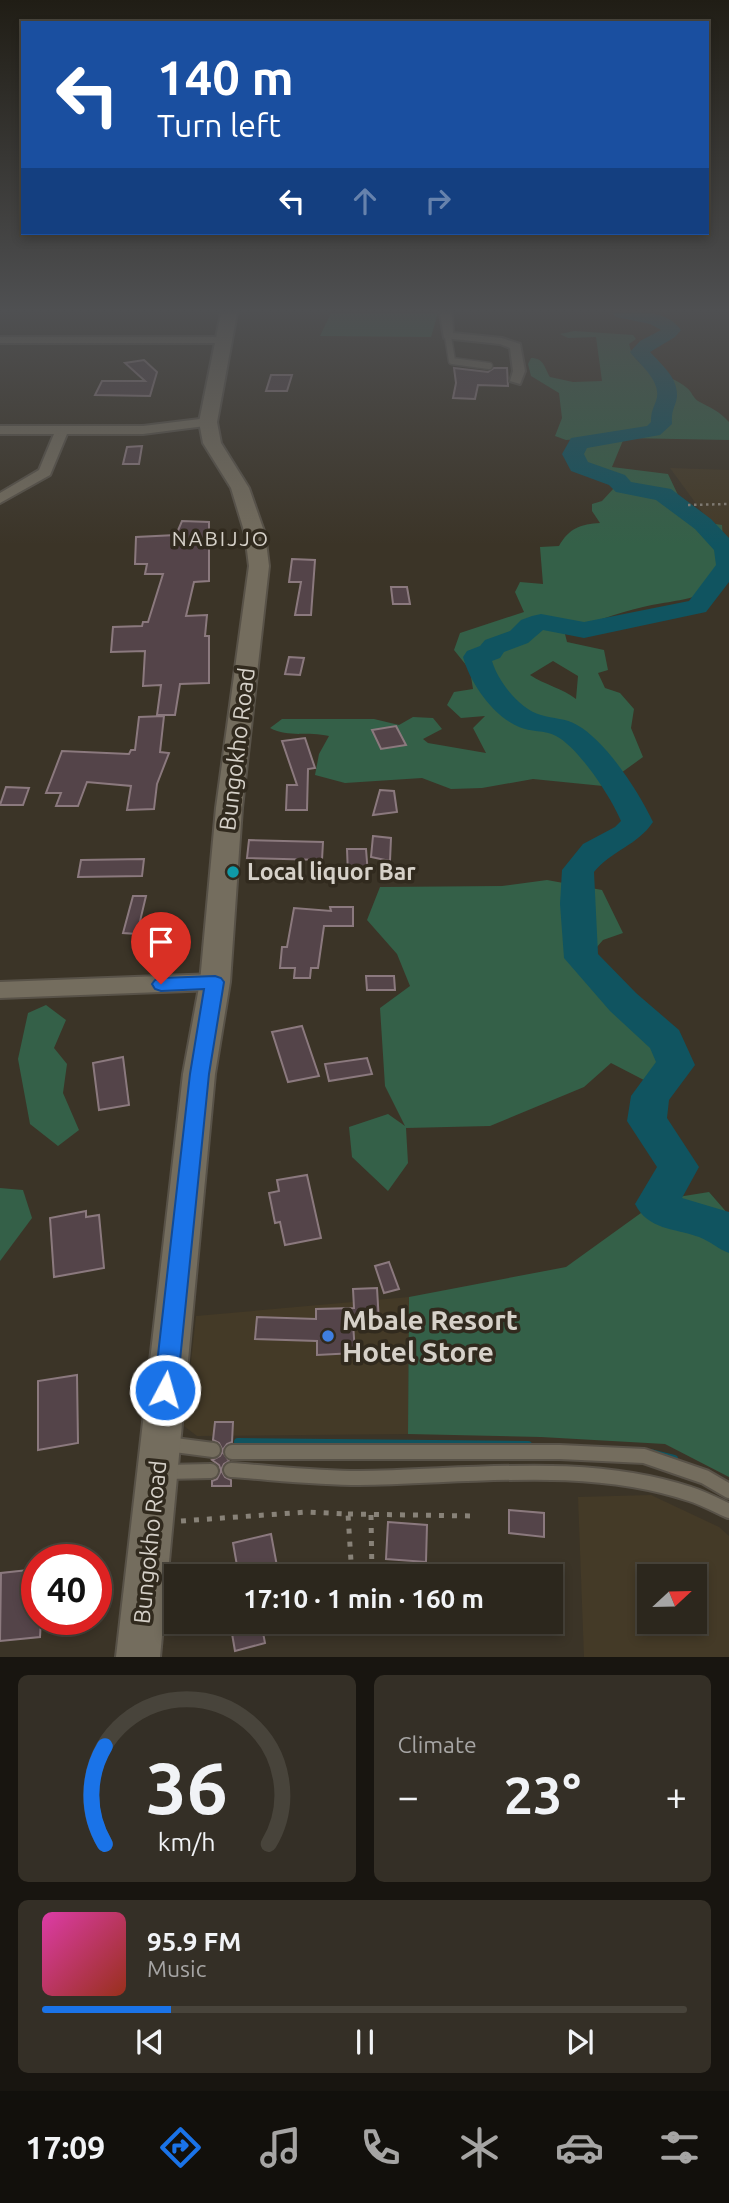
<!DOCTYPE html>
<meta charset="utf-8">
<style>
:root{--surface:#2c271d;--page:#342f26;--text:#f1f3f6;--muted:#a6a5a4;--line:#48443b;--accent:#1a73e8}
body{margin:0;font-family:Ubuntu,sans-serif;background:var(--page);color:var(--text);height:100vh;display:flex;flex-direction:column;font-size:26px;white-space:nowrap}
*{box-sizing:border-box;margin:0}
p{font-size:23px;color:var(--muted)}
.icon{flex:none;width:38px;height:38px;fill:none;stroke:currentColor;stroke-width:2;stroke-linecap:round;stroke-linejoin:round}
.map{position:relative;height:1657px;overflow:hidden}
.sheet{display:flex;flex-direction:column;gap:18px;padding:18px;background:#181510;flex:1}
.sheet>*{flex:none}
.hud{position:absolute;left:21px;top:21px;width:688px;height:214px;border-radius:0px;box-shadow:0 4px 10px #0003,0 0 0 2px var(--line);background:#1a4fa0;color:#fff;overflow:hidden}
.needle{width:46px;rotate:68deg}
.controls{position:absolute;left:637px;top:1564px;display:grid;gap:14px}
.controls a{display:grid;place-items:center;width:70px;height:70px;border-radius:0px;background:var(--surface);box-shadow:0 4px 10px #0003,0 0 0 2px var(--line);font-size:35px}
.speed{position:absolute;left:21px;top:1544px;display:flex;gap:14px;font-size:35px;font-weight:700;text-align:center}
.speed>*{display:grid;place-content:center;width:91px;height:91px;border-radius:50%;background:var(--surface);box-shadow:0 4px 10px #0003,0 0 0 2px var(--line);line-height:1}
.speed .limit{border:10px solid #d22;background:#fff;color:#111}
.pin{position:absolute;display:grid;place-items:center;width:60px;height:60px;color:#fff;margin:-72px -30px;border-radius:50% 50% 50% 0;rotate:-45deg;box-shadow:0 0 7px #0007}
.pin .icon{rotate:45deg}
.me{position:absolute;width:77px;margin:-38px;rotate:6deg;stroke-linejoin:round;filter:drop-shadow(0 0 5px #0008)}
.turn{display:flex;align-items:center;gap:24px;height:147px;padding:0 21px;font-size:32px}
.turn .icon{width:91px;height:91px;stroke-width:2.5}
.turn b{display:block;font-size:49px;line-height:60px}
.lanes{display:flex;align-items:center;height:66px;padding:0 21px;background:#0003;justify-content:center;gap:35px;direction:ltr}
.lanes .off{opacity:.35}
.big{font-size:52px;font-weight:700;line-height:1.1}
.sheet .tile{flex:1;display:flex;flex-direction:column;justify-content:center;gap:10px;min-width:0;padding:0 24px;border-radius:10px;background:var(--page)}
.sheet .dial{align-items:center;gap:0}
.dial svg{height:182px;overflow:visible;fill:none;stroke:var(--line);stroke-width:7;stroke-linecap:round;text-anchor:middle}
.dial text{fill:var(--text);stroke:none}
.song{display:flex;align-items:center;gap:21px}
.cover{width:84px;height:84px;border-radius:10px;background:linear-gradient(135deg,hsl(320 70% 55%),hsl(10 70% 35%))}
.played{height:7px;border-radius:4px;background:linear-gradient(90deg,var(--accent) 20%,var(--line) 20%)}
.keys{display:flex;justify-content:space-around;direction:ltr}
.heat{display:flex;justify-content:space-between;align-items:center;font-size:38px;direction:ltr}
.sheet .tiles{flex:1;display:grid;gap:18px;grid-template-columns:1fr 1fr}
.tile:last-child{grid-column:span 2}
.trip{position:absolute;left:164px;top:1564px;width:399px;height:70px;border-radius:0px;background:var(--surface);box-shadow:0 4px 10px #0003,0 0 0 2px var(--line);font-weight:700;line-height:70px;text-align:center}
.tabs{display:flex;height:112px;justify-content:space-around;align-items:center;background:#12100c;color:var(--muted)}
.tabs .icon{width:49px;height:49px}
.tabs .on{color:var(--accent)}
.tabs b{font-size:32px;color:var(--text)}
.map>svg:first-child{display:block}
.built{fill:#443a27;fill-rule:evenodd}
.green{fill:#346048;fill-rule:evenodd}
.lines{fill:none;stroke-linecap:round;stroke-linejoin:round}
.stream{stroke:#105460;stroke-width:8}
.river{fill:#105460;fill-rule:evenodd}
.building{fill:#544449;stroke:#8b797e;stroke-width:2}
.lane-far1-casing{stroke:#585248;stroke-width:9}
.lane-casing{stroke:#585248;stroke-width:18}
.street-casing{stroke:#585248;stroke-width:4}
.secondary-casing{stroke:#585248;stroke-width:4}
.path-far1{stroke:#888278;stroke-width:2.5;stroke-dasharray:2.5 3.5;stroke-linecap:butt}
.path{stroke:#888278;stroke-width:5;stroke-dasharray:5 8;stroke-linecap:butt}
.lane-far1{stroke:#746d5e;stroke-width:6}
.lane{stroke:#746d5e;stroke-width:14}
.street{fill:#746d5e;fill-rule:evenodd}
.secondary{fill:#746d5e;fill-rule:evenodd}
.route{fill:#1a73e8;stroke:#114b97;stroke-width:2}
.culture-dot{fill:#0f9aa8;stroke:#312a1e;stroke-width:2.5}
.shop-dot{fill:#3f7fe0;stroke:#312a1e;stroke-width:2.5}
.labels{text-anchor:middle;stroke-width:7;stroke-linejoin:round;paint-order:stroke}
.far-quarter-label{font-size:21px;letter-spacing:2px;fill:#d6d1c9;stroke:#312a1e}
.street-label{font-size:23px;fill:#d6d1c9;stroke:#312a1e}
.poi-label{font-size:23px;font-weight:bold;fill:#d6d1c9;stroke:#312a1e;text-anchor:start}
.near-poi-label{font-size:28px;font-weight:bold;fill:#d6d1c9;stroke:#312a1e;text-anchor:start}
</style>
<div class="map">
<svg width="729" height="1657" viewBox="0 0 729 1657">
<rect width="100%" height="100%" fill="#3b3427"/>
<!-- built -->
<g class="built">
<path d="M670,468L729,470V551L716,531Z"/>
<path d="M409,1297L408,1434L197,1436L184,1426L196,1316Z"/>
<path d="M651,1495L719,1527L729,1536V1657H584L578,1497ZM649,1577H695V1622H649Z"/>
</g>
<!-- green -->
<g class="green">
<path d="M331,313H438L431,337L320,336Z"/>
<path d="M574,331L633,335L636,339L629,344C636,375 668,371 687,388C692,392 693,398 698,401C711,408 719,411 729,422V440L624,438L612,467L668,474L690,520L722,525C729,605 697,595 643,607C616,613 591,624 564,630L567,642L604,650L608,670L598,673L605,688L620,693L634,709L631,728L643,757L603,786L533,779L482,788L451,789L422,778L345,783L315,775L319,754L329,736C308,731 289,738 270,728L282,719H374L399,725L413,717L433,718L442,729L423,739L428,743L486,753L473,728L485,716L461,718L447,705L454,692L473,689L470,670L454,650L460,633L524,612L515,592L520,582L543,584L540,547L559,546C569,528 581,524 600,523L592,511V504L602,501L614,488L610,481C590,474 567,472 569,446L586,444L602,437L566,440L555,436L562,418L559,393L531,376L528,364L531,358C544,358 544,367 550,377L573,382L602,381L596,337L568,338L560,334ZM553,661L578,676L576,699C562,688 545,685 530,675Z"/>
<path d="M547,880L602,890L623,933L603,940L590,955L627,1022L686,1057L669,1093L611,1063L584,1087L490,1126L406,1128L408,1163L388,1191L352,1157L349,1127L388,1114L405,1126L385,1086L380,1008L410,986L397,954L367,920L380,887L502,886Z"/>
<path d="M46,1005L66,1020L54,1048L67,1064L63,1093L79,1130L58,1146L30,1124L18,1059L28,1013Z"/>
<path d="M0,1188L23,1190L32,1218L0,1261Z"/>
<path d="M709,1192L729,1215V1477L665,1444L541,1437L408,1434L409,1297L566,1267L659,1200Z"/>
</g>
<g class="lines">
<!-- stream -->
<g class="stream">
<path d="M238,1442L528,1445"/>
<path d="M650,1453L674,1459"/>
</g>
<!-- river -->
<path class="river" d="M613,313C637,313 665,308 681,330L675,337L650,352C662,365 678,378 677,396C676,407 671,408 672,424L660,435L587,448L584,454L588,462L625,475L631,482L671,489L711,519L729,538V582L706,612L584,638L543,630L528,643L504,652L500,658L492,661C498,681 519,709 541,715C553,719 566,718 577,725C606,741 639,792 653,822C638,845 611,851 594,872L598,954L636,993L679,1030L695,1065L669,1100L667,1118L699,1167L682,1198L729,1212V1253C718,1249 710,1241 699,1237C674,1228 648,1230 635,1204L657,1167L627,1121L631,1096L656,1062L650,1048L610,1011L564,958L560,904L562,870L583,844L615,827L621,821C611,797 579,748 556,736C545,730 530,732 519,727C493,716 470,683 463,657L467,651L480,646L485,640L510,631L521,620L532,616L541,614L584,622L689,601L716,565L714,550L695,529L656,500L616,492L609,485L571,471L562,454L571,438L647,426L651,422C651,412 653,409 656,401C663,382 640,365 630,352L640,341L661,330L650,324L616,317Z"/>
</g>
<!-- building -->
<g class="building">
<path d="M144,360L157,372L150,396L95,395L102,381H145L125,363Z"/>
<path d="M454,368L488,372L494,368H507L508,386L478,385L475,399L453,398L456,383Z"/>
<path d="M271,375H292L287,391H266Z"/>
<path d="M142,446L139,464H123L127,447Z"/>
<path d="M182,521L209,522V581L194,582L186,616L207,615L205,636H209V683L180,684L175,715H157L161,685L143,686L145,651L111,652L113,627L142,626L143,622H148L163,574H145L147,564H135L136,537L176,535Z"/>
<path d="M292,559L315,560L311,615H295L301,582H289Z"/>
<path d="M391,587H407L410,604H393Z"/>
<path d="M289,657L304,658L300,675L285,674Z"/>
<path d="M164,716L160,752L169,753L157,784L154,809L127,810L131,786L87,782L78,806H56L61,793H46L62,751L129,754L131,750H135L139,717Z"/>
<path d="M396,726L406,745L381,749L372,730Z"/>
<path d="M305,738L315,768L308,769L307,810H286L287,785H297L282,741Z"/>
<path d="M6,787L29,788L23,805H0Z"/>
<path d="M380,790L394,791L397,812L373,815Z"/>
<path d="M373,836L391,838L390,861L371,857Z"/>
<path d="M249,840L323,842L322,860L247,858Z"/>
<path d="M347,849H366L368,875H348Z"/>
<path d="M144,859L142,876L78,877L81,860Z"/>
<path d="M133,896H146L137,934L123,933Z"/>
<path d="M330,907H353V926H324L318,968H311L310,978H294L295,968H280L282,947H287L294,908L331,911Z"/>
<path d="M366,976H394L395,990H367Z"/>
<path d="M302,1026L319,1076L288,1082L272,1032Z"/>
<path d="M123,1057L129,1105L99,1110L93,1063Z"/>
<path d="M367,1058L372,1074L329,1081L325,1064Z"/>
<path d="M307,1175L321,1238L285,1245L280,1222L275,1223L269,1193L279,1191L277,1180Z"/>
<path d="M86,1211V1217L99,1215L104,1268L54,1277L50,1218Z"/>
<path d="M389,1262L399,1289L384,1293L375,1266Z"/>
<path d="M377,1288L379,1322L353,1323L355,1353L317,1355V1341L255,1339L257,1317L316,1319V1309L354,1308L353,1289Z"/>
<path d="M77,1375L78,1443L38,1450V1381Z"/>
<path d="M215,1422H233L232,1442L227,1444L222,1451L229,1461L224,1464L221,1470L225,1477L231,1480V1486H212V1481L217,1479L221,1471L219,1465L212,1460L220,1456L223,1451L219,1443L213,1440Z"/>
<path d="M509,1510L544,1513V1537L509,1533Z"/>
<path d="M388,1522L427,1525L426,1562L386,1559Z"/>
<path d="M271,1534L279,1577H239L233,1543Z"/>
<path d="M37,1569V1619H41L40,1637L0,1641L1,1573Z"/>
<path d="M230,1622H261L265,1643L235,1651Z"/>
</g>
<g class="lines">
<defs>
<path id="lane-far1" d="M448,336L452,361L489,366"/>
<g id="lane">
<path d="M167,1444L213,1450"/>
<path d="M232,1452H560L644,1456L705,1477L729,1491"/>
<path d="M231,1470C274,1473 316,1478 359,1478C467,1477 585,1459 690,1494C703,1498 716,1505 729,1511"/>
<path d="M166,1472L211,1471"/>
</g>
<g id="street">
<path d="M440,313H452L453,333L502,338L520,344L525,371L520,384L510,381L513,371L510,348L500,344L444,338Z"/>
<path d="M0,337H222L228,340L222,343H0Z"/>
<path d="M208,418L214,422L213,425L143,434H67L50,475L0,503V493L39,470L54,434H0V426H143Z"/>
<path d="M215,974L223,976L226,982L223,988L215,990L0,998V982Z"/>
</g>
<path id="secondary" d="M221,313H237L217,422L221,443L249,488L265,534L269,566L242,808L230,982L215,1074L160,1657H116L183,1074L200,982L216,808L249,566L245,534L231,488L203,443L199,422Z"/>
</defs>
<!-- lane-far1 casing -->
<use href="#lane-far1" class="lane-far1-casing"/>
<!-- lane casing -->
<use href="#lane" class="lane-casing"/>
<!-- street casing -->
<use href="#street" class="street-casing"/>
<!-- secondary casing -->
<use href="#secondary" class="secondary-casing"/>
<!-- path-far1 -->
<path class="path-far1" d="M688,505L729,504"/>
<!-- path -->
<g class="path">
<path d="M348,1514L474,1516"/>
<path d="M371,1515L372,1577"/>
<path d="M181,1521L307,1512L348,1514L352,1577"/>
<path d="M385,1622L469,1628"/>
</g>
<!-- lane-far1 -->
<use href="#lane-far1" class="lane-far1"/>
<!-- lane -->
<use href="#lane" class="lane"/>
<!-- street -->
<use href="#street" class="street"/>
<!-- secondary -->
<use href="#secondary" class="secondary"/>
</g>
<!-- sky -->
<linearGradient id="sky" x2="0" y2="1"><stop stop-color="#201d15"/><stop offset="0.57" stop-color="#4f5052"/><stop offset="1" stop-color="#4f5052" stop-opacity="0"/></linearGradient>
<rect width="729" height="545" fill="url(#sky)"/>
<!-- route -->
<path class="route" d="M215,976L221,978L224,982L209,1074L177,1390L173,1398L165,1401L157,1398L154,1390L190,1074L204,989L161,991L155,989L152,984L155,980L161,978Z"/>
<!-- markers -->
<circle class="culture-dot" cx="233" cy="872" r="7"/>
<circle class="shop-dot" cx="328" cy="1336" r="7"/>
<g class="labels">
<!-- far-quarter labels -->
<g class="far-quarter-label">
<text x="221" y="546">NABIJJO</text>
</g>
<!-- street labels -->
<g class="street-label">
<text transform="translate(237 749) rotate(-83)" y="8">Bungokho Road</text>
<text transform="translate(150 1542) rotate(-84)" y="8">Bungokho Road</text>
</g>
<!-- poi labels -->
<g class="poi-label">
<text x="247" y="880">Local liquor Bar</text>
</g>
<!-- near-poi labels -->
<g class="near-poi-label">
<text x="342" y="1330">Mbale Resort<tspan x="342" dy="32">Hotel Store</tspan></text>
</g>
</g>
</svg>
<div class="controls">
<a><svg class="needle" viewBox="-14 -14 28 28"><path d="M0-13l5 13h-10z" fill="#e53935"/><path d="M0 13l5-13h-10z" fill="#a6a5a4"/></svg></a>
</div>
<div class="speed"><div class="limit">40</div></div>
<div class="pin" style="left:161px;top:984px;background:#d93025"><svg class="icon" aria-label="arrive" viewBox="0 0 24 24"><path d="M6 21V4h12l-3 4 3 4H6"/></svg></div>
<svg class="me" style="left:165px;top:1390px" viewBox="-20 -20 40 40"><circle r="17" fill="#1a73e8" stroke="#fff" stroke-width="3"/><path d="M0-11L8 9 0 5-8 9z" fill="#fff"/></svg>
<div class="trip">17:10 · 1 min · 160 m</div>
<div class="hud">
<div class="turn"><svg class="icon" aria-label="left" viewBox="0 0 24 24"><path d="M17 20v-9H6M10 6l-5 5 5 5"/></svg><div><b>140 m</b>Turn left</div></div>
<div class="lanes"><svg class="icon" aria-label="left" viewBox="0 0 24 24"><path d="M17 20v-9H6M10 6l-5 5 5 5"/></svg><svg class="icon off" aria-label="ahead" viewBox="0 0 24 24"><path d="M12 20V5M6 11l6-6 6 6"/></svg><svg class="icon off" aria-label="right" viewBox="0 0 24 24"><path d="M7 20v-9h11M14 6l5 5-5 5"/></svg></div>
</div>
</div>
<section class="sheet">
<div class="tiles">
<div class="tile dial"><svg viewBox="0 0 100 80">
<path d="M14 69A42 42 0 1 1 86 69"/>
<path d="M14 69A42 42 0 0 1 14 26" stroke="#1a73e8"/>
<text x="50" y="56" font-size="32" font-weight="700">36</text>
<text x="50" y="72" font-size="11">km/h</text>
</svg></div>
<div class="tile"><p>Climate</p>
<div class="heat"><a>−</a><b class="big">23°</b><a>+</a></div>
</div>
<div class="tile">
<div class="song"><i class="cover"></i><div><b>95.9 FM</b><p>Music</p></div></div>
<div class="played"></div>
<div class="keys"><svg class="icon" aria-label="previous" viewBox="0 0 24 24"><path d="M18 5L8 12l10 7zM5 5v14"/></svg><svg class="icon" aria-label="pause" viewBox="0 0 24 24"><path d="M8 5v14M16 5v14"/></svg><svg class="icon" aria-label="next" viewBox="0 0 24 24"><path d="M6 5l10 7-10 7zM19 5v14"/></svg></div>
</div>
</div>
</section>
<nav class="tabs">
<b>17:09</b>
<svg class="icon on" aria-label="directions" viewBox="0 0 24 24"><path d="M12 3l9 9-9 9-9-9zM9 14v-3h6M13 9l2 2-2 2"/></svg>
<svg class="icon" aria-label="music" viewBox="0 0 24 24"><path d="M9 18V5l10-2v13"/><circle cx="6" cy="18" r="3"/><circle cx="16" cy="16" r="3"/></svg>
<svg class="icon" aria-label="phone" viewBox="0 0 24 24"><path d="M5 4h4l2 5-3 2q2 4 5 5l2-3 5 2v4C11 20 4 13 5 4z"/></svg>
<svg class="icon" aria-label="climate" viewBox="0 0 24 24"><path d="M12 3v18M4 7l16 10M4 17L20 7"/></svg>
<svg class="icon" aria-label="car" viewBox="0 0 24 24"><path d="M5 17H2v-5l4-1 3-4h7l3 4 3 1v5h-3M9 17h6M6 11h13"/><circle cx="7" cy="17" r="2"/><circle cx="17" cy="17" r="2"/></svg>
<svg class="icon" aria-label="filters" viewBox="0 0 24 24"><path d="M4 7h16M4 17h16"/><circle cx="9" cy="7" r="2"/><circle cx="15" cy="17" r="2"/></svg>
</nav>
